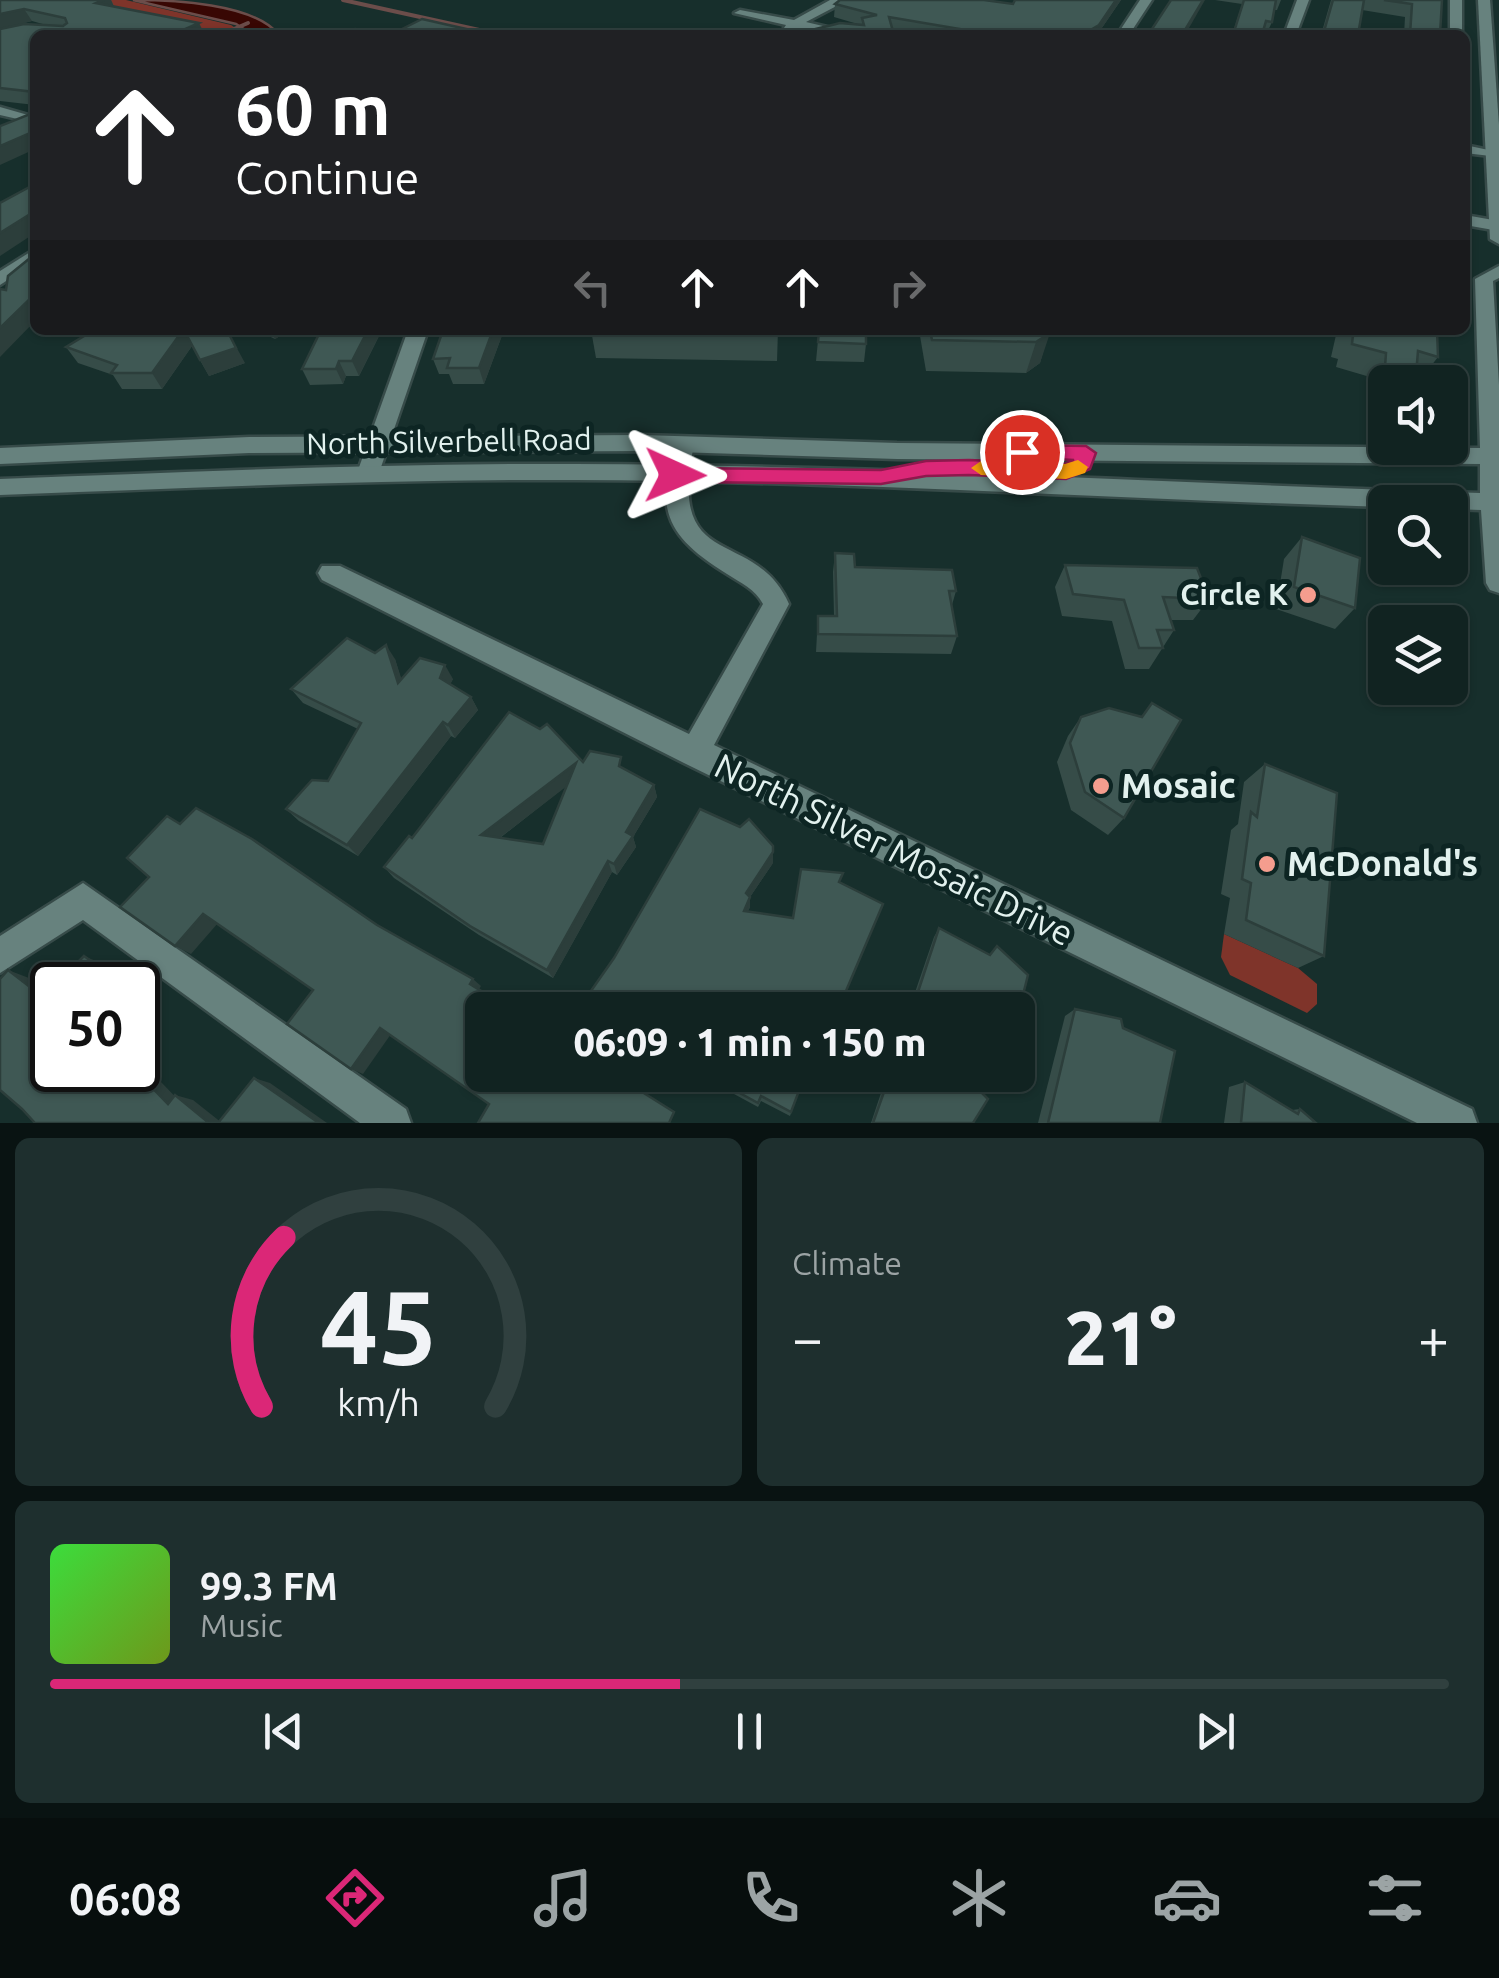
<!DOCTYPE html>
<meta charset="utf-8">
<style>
:root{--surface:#112321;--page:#1e2f2e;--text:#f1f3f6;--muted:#9ca4a5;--line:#30403f;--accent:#db2777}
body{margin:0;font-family:Ubuntu,sans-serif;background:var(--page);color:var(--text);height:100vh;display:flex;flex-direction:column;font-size:38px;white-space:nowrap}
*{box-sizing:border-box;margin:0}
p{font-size:32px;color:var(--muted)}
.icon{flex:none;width:55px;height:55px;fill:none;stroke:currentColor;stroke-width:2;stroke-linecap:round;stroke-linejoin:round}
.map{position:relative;height:1123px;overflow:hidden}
.details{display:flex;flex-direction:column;gap:15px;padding:15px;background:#091312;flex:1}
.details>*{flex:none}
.hud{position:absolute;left:30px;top:30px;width:1440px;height:305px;border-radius:15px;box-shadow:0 2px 8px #0004,0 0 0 2px var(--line);background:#202124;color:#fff;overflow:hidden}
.controls{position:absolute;left:1368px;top:365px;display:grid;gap:20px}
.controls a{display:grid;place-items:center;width:100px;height:100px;border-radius:15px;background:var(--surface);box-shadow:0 2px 8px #0004,0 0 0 2px var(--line);font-size:50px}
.speed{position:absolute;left:30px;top:962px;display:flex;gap:20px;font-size:50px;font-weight:700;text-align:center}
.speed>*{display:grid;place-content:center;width:130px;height:130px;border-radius:50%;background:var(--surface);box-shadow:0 2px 8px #0004,0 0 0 2px var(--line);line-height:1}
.speed .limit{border:5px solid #111;border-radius:15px;background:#fff;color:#111}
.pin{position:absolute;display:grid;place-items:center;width:85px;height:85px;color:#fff;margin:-42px;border:5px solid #fff;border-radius:50%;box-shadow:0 2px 10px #0007}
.me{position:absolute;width:110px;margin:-55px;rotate:91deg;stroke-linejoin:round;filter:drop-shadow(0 0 8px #0008)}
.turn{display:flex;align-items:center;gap:35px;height:210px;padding:0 40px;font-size:45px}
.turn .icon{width:130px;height:130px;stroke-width:2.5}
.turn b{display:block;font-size:70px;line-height:85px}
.lanes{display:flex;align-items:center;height:95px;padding:0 40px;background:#0003;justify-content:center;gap:50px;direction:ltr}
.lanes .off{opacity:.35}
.big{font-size:75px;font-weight:800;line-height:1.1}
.details .widget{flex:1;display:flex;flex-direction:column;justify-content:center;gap:15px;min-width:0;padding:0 35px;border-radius:15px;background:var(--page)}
.details .dial{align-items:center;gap:0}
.dial svg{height:260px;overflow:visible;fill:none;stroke:var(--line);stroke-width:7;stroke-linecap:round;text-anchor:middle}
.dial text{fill:var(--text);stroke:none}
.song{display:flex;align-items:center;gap:30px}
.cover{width:120px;height:120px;border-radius:15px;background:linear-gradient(135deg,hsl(120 70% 55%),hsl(80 70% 35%))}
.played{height:10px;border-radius:5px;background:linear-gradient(90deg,var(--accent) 45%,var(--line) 45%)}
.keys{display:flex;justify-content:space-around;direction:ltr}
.heat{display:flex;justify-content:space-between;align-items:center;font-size:55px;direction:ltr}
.details .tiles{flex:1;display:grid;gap:15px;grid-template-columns:1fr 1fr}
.widget:last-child{grid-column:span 2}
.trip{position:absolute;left:465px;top:992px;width:570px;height:100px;border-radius:15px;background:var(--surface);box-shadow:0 2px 8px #0004,0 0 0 2px var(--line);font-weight:800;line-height:100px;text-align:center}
.menu{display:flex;height:160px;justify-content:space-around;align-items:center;background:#070e0d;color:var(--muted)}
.menu .icon{width:70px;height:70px}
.menu .selected{color:var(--accent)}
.menu b{font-size:45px;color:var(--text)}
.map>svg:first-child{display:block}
.green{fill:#7f342a}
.water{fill:#380703;stroke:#6b4d4a;stroke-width:2.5}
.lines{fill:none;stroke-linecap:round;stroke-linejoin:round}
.stream{stroke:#6b4d4a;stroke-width:4}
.street-casing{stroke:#374b49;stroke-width:5}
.secondary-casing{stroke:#374b49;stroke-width:5}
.street{fill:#67827e;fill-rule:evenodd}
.secondary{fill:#67827e;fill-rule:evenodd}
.wall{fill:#364c48;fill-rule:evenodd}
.shaded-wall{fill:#2c3e3b}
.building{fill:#3f5854;stroke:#2c3e3b;stroke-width:2.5;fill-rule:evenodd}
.route{fill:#db2777;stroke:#8e194d;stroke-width:2.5}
.slow{fill:#f59e0b}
.poi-dot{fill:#f59d8e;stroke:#0d2523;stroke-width:4}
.labels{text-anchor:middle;stroke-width:10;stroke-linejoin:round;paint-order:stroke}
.street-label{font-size:30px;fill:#e2f1ee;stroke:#0d2523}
.poi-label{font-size:30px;font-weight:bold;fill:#e2f1ee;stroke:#0d2523;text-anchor:end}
.near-poi-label{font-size:35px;font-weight:bold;fill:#e2f1ee;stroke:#0d2523;text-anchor:start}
.near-street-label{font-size:35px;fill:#e2f1ee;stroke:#0d2523}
</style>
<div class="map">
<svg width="1499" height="1123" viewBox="0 0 1499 1123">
<rect width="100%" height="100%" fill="#172f2c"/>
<!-- green -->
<g class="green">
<path d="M61,0H126L231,25L246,35H205Z"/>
<path d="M1224,934L1298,968L1317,984V1004L1307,1013L1230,975L1221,957Z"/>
</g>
<!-- water -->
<path class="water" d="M133,0C172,0 254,3 279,35H253L236,24Z"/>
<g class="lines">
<!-- stream -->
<g class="stream">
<path d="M343,0L502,35"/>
<path d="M220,35L248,23"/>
</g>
<defs>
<g id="street">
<path d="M830,0H848L806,22L861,35L798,28L790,32L784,28L786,25L734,13L740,10L794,20Z"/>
<path d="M1140,0H1152L1129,35H1117Z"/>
<path d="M1297,0H1309L1296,35H1284Z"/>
<rect x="1450" y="0" width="12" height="35"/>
<path d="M0,107L35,117V123L0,115Z"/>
<path d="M1465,145L1498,152L1499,157L1465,153Z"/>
<path d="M1465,215L1499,221V231L1465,225Z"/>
<path d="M35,249V262L0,285V271Z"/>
<path d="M408,330H428L379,473L376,479H360L357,473Z"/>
<path d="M683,437L694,445C666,575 754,525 789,604L714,745L1472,1109L1477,1123H1417L684,763L322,580L318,573L322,566H340L689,734L763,604C755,589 741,583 727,574C668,537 656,513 672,445Z"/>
<path d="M83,883L406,1109L411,1123H360L83,920L0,973V936Z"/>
</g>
<g id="secondary">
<path d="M1478,0H1490L1499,125V244L1490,239Z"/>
<path d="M1499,266V278L1493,281L1499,385V593L1490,590L1486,583L1481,510L1450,509V502H1385V507C1115,499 846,481 575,480C383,479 192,488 0,495V479C191,472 383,463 574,464C876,465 1178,484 1480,493V464L897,459L642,451L249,453L0,464V448L249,437L642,435L897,443L1480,448L1475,279Z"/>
</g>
</defs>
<!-- street casing -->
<use href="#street" class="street-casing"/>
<!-- secondary casing -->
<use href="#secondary" class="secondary-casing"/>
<!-- street -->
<use href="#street" class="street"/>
<!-- secondary -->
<use href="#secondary" class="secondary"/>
</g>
<!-- wall -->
<g class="wall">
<path d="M0,0H111L114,6L199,23L35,35V105L0,101ZM32,21L46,25L0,29Z"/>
<path d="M1015,0H1121L1097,35H917L861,25L834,17L835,4H1013Z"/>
<path d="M1215,0H1281L1277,10H1274L1272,22L1266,35H1232L1242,4Z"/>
<path d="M1331,0H1442L1440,35H1404L1405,17L1362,10L1358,35H1321Z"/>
<path d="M183,330L191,344L245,363L209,376L192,346L162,389H122L113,375L78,363L66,347Z"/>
<path d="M256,330H290L275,339Z"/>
<path d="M321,330H382L359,376H346L343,384L310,385L302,369Z"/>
<path d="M443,330H504L484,384H453L449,374H439L433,359Z"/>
<path d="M591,330H778L777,361L596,358Z"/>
<path d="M819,330L866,344L864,362L816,361Z"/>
<path d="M919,330H1049L1040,363L1026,373L926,371Z"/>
<path d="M1339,330H1437L1438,357L1420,380L1413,378L1410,382H1385V395L1368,390L1370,377L1336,367L1338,359L1331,357L1336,335Z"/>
<path d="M1302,537L1355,608L1335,629L1276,609L1284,559Z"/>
<path d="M835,553L855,567L956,591L952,605L957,636L951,654L816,652L818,616H834L833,572Z"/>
<path d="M1065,565L1209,599L1193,620H1170L1174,630L1149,669H1125L1112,621L1062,616L1055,587Z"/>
<path d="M375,653L395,659L401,679H453L450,684L471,697L478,710L455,738L451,736L358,856L299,821L286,809L328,781L358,729L303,703L291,689Z"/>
<path d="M1081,717H1142L1124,818L1108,835L1071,810L1057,762L1068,736Z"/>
<path d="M583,762L625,769L654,785L657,797L633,837L636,847L617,875L612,872L553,978L479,935L394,878L384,867ZM566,786L543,844L500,838Z"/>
<path d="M1265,764L1324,956L1298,968L1224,934L1230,898L1221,894L1231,830L1238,824L1244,782Z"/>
<path d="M773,863L750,897V907L748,911L793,918L840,882L883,904L840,1005L837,1003L834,1010H597L591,1005L586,998L614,958Z"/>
<path d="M939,928L1018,1010H909L934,937Z"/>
<path d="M1075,1009L1123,1028L1160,1123H1038L1065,1016Z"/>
<path d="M699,1075H805L790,1116L761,1101L758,1107Z"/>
<path d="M887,1075H983L976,1087L973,1123H871Z"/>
<path d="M1245,1082L1292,1110L1300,1109L1316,1123H1224L1229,1087Z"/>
</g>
<!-- shaded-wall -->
<g class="shaded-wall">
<path d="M104,0H111L116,11L96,3Z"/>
<path d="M1116,0H1121L1097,35H1082Z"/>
<path d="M1203,0H1205L1185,35H1182Z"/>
<path d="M24,9L32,21L0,29V14Z"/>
<path d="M199,23L205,35H172Z"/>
<path d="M35,131V149L0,165V146Z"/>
<path d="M35,211V233L0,256V233Z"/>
<path d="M35,294V321L0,357V328Z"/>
<path d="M183,330L192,346L162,389L152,373Z"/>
<path d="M227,330L245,363L209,376L200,360Z"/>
<path d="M270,330H290L275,339Z"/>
<path d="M368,330H382L359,376L352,361Z"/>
<path d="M493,330H504L484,384L479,368Z"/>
<path d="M1050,333L1040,363L1026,373L1036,342Z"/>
<path d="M339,361L346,376L343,384L336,369Z"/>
<path d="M386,645L395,659L407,696L398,683Z"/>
<path d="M445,665L453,679L447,691L440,678Z"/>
<path d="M471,697L478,710L455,738L448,725Z"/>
<path d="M443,722L451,736L358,856L347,845Z"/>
<path d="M576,763L580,776L489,846L481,835Z"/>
<path d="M654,785L657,797L633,837L636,847L617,875L614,864L626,832Z"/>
<path d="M773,852V863L750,897V907L744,920L746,893Z"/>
<path d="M608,861L612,872L553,978L547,970Z"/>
<path d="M203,914L218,923L191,954L175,946Z"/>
<path d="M84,956L103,964L132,985H124Z"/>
<path d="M8,970L29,978L52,995L43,997Z"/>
<path d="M473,979L481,986L478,991L470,984Z"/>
<path d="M138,989L156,1002L138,1022Z"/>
<path d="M380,1028L391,1034L363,1074L351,1069Z"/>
<path d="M138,1058L186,1108L168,1104L135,1070H138Z"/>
<path d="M254,1078L270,1083L327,1123H319Z"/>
<path d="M175,1095L193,1100L222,1123H209Z"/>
</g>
<!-- building -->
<g class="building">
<path d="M0,0H104L96,3L199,23L172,35H35V92L0,88V29L24,24L63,26L67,23L65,18L24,9L0,14Z"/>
<path d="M840,0H984L1013,4L1015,0H1116L1099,25L1082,35H995L889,17L894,35H791L840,23L864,25L862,18L877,15L835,4Z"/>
<path d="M1171,0H1203L1182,35H1148Z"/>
<path d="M1244,0H1276L1272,22L1266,21L1262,35H1233Z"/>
<path d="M1333,0H1364L1358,35H1323Z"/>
<path d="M1384,0H1442L1440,35H1410L1412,4Z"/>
<path d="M422,19L493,35H390Z"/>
<path d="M355,29L381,35H343Z"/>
<path d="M35,112V131L0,146V126Z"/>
<path d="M35,184V211L0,233V203Z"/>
<path d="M35,254V294L0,328V289L6,290L8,276Z"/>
<path d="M94,330H183L152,373H111L117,365L66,347Z"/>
<path d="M184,330H227L236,348L200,360Z"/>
<path d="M321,330H368L352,361H339L336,369H302Z"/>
<path d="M443,330H493L479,368H447L450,358L433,359Z"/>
<path d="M609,330H778V333Z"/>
<path d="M819,330H866V344L818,342Z"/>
<path d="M930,330H1049L1050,333L1036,342L932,340Z"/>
<path d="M1347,330H1437L1438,357L1418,351L1416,375L1385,367L1386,353L1352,344L1353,335L1347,334Z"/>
<path d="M1302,537L1360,558L1355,608L1294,587Z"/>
<path d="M835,553L854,554L855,567L952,570L956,591H949L957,636L818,634V616H837Z"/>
<path d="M1065,565L1197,568L1209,599L1163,597L1174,630H1157L1163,648H1139L1124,600L1073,594Z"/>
<path d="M347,638L375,653L386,645L398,683L420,658L445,665L440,678L471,697L448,725L443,722L347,845L286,809L312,780L328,781L361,723L291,689Z"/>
<path d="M1152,703L1181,720L1124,818L1085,792L1070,743L1081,717L1109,708L1142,717Z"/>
<path d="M509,712L540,729L547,724L583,762L590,751L621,757L619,766L654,785L626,832L633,836L614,864L608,861L547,970L470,926L384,867L409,836L412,838ZM576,763L543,844L481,835Z"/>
<path d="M1265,764L1337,793L1324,956L1246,920L1251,883L1242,879L1251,812L1257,817Z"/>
<path d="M196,808L252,839L377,925L473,979L470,984L512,1010H482V1075H615L674,1112L669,1123H478L489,1104L380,1028L351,1069L287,1024L313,990L203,914L175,946L120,907L149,877L127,858L167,816L180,824Z"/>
<path d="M700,809L740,827L749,819L773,846V852L746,893L750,897L744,911L793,918L801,869L843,873L839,882L883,904L843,998L839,996L834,1010H602L586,998L614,958Z"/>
<path d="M939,928L990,955L997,946L1028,975L1018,1015V1010H912Z"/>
<path d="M84,956L124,985H55Z"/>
<path d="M8,970L43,997L52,987V1070H135L168,1104L175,1095L209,1123H35L22,1109L0,1090V979Z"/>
<path d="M1075,1009L1121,1019L1123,1028L1175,1051L1160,1123H1048Z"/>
<path d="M707,1075H805L791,1112L761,1096L758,1103Z"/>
<path d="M890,1075H983L976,1087L988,1099L973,1123H873Z"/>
<path d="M254,1078L319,1123H218Z"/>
<path d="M1245,1082L1298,1114L1300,1109L1316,1123H1241Z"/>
</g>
<!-- route -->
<path class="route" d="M1022,445L1086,446L1096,453L1090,469L1066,479L969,475L926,476L881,484L675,482L664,475L675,468L881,470L926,461L969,460L1064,464L1074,460L1015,457L1012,452Z"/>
<!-- slow -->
<path class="slow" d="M1078,460L1088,467L1085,473L1066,479L981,475L971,468L981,461L1065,464Z"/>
<!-- markers -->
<g class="poi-dot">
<circle cx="1308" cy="595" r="10"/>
<circle cx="1101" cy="786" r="10"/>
<circle cx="1267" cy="864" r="10"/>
</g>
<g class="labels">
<!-- street labels -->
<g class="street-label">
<text transform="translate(449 442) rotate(-1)" y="10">North Silverbell Road</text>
</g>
<!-- poi labels -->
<g class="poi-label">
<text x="1288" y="605">Circle K</text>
</g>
<!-- near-poi labels -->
<g class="near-poi-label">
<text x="1121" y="798">Mosaic</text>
<text x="1287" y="876">McDonald's</text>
</g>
<!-- near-street labels -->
<g class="near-street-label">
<text transform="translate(894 850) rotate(26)" y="12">North Silver Mosaic Drive</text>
</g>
</g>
</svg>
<div class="controls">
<a><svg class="icon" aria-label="sound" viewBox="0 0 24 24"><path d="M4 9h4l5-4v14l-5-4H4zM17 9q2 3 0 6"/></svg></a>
<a><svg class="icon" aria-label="search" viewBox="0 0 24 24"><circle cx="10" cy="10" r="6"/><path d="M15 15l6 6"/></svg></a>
<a><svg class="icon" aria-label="layers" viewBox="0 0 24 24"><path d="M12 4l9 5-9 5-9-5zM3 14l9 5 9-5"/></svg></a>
</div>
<div class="speed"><div class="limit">50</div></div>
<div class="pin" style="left:1022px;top:452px;background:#d93025"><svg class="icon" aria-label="arrive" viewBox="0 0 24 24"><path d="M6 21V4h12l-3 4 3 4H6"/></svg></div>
<svg class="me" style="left:675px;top:475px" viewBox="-20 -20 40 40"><path d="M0-17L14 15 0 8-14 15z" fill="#db2777" stroke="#fff" stroke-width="4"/></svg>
<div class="trip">06:09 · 1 min · 150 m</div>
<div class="hud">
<div class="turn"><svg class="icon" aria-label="ahead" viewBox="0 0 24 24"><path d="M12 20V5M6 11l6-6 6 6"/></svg><div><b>60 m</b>Continue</div></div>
<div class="lanes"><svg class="icon off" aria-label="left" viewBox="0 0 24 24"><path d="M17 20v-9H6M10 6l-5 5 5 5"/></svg><svg class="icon" aria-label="ahead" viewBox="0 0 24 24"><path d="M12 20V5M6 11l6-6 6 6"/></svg><svg class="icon" aria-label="ahead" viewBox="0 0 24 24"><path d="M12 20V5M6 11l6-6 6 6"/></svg><svg class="icon off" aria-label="right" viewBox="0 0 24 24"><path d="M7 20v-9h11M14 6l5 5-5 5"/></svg></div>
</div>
</div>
<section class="details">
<div class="tiles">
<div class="widget dial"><svg viewBox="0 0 100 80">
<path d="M14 69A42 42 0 1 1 86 69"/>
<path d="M14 69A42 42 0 0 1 21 17" stroke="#db2777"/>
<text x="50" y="56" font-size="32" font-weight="700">45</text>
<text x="50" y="72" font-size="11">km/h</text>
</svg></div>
<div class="widget"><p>Climate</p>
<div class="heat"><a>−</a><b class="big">21°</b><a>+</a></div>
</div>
<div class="widget">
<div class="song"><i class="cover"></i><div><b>99.3 FM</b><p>Music</p></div></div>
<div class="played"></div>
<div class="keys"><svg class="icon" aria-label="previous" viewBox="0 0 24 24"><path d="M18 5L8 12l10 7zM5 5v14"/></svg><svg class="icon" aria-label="pause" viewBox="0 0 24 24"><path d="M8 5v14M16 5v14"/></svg><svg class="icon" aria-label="next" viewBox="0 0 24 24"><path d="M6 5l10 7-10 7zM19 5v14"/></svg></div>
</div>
</div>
</section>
<nav class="menu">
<b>06:08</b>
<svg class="icon selected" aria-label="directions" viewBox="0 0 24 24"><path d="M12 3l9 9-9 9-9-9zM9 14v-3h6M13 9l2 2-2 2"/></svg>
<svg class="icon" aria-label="music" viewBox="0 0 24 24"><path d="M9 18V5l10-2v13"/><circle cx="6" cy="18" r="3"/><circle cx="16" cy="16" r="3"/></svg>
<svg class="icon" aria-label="phone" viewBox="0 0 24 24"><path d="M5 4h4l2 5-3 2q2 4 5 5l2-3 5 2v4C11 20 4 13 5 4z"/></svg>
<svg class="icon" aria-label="climate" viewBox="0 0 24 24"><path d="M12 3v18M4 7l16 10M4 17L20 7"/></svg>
<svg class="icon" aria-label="car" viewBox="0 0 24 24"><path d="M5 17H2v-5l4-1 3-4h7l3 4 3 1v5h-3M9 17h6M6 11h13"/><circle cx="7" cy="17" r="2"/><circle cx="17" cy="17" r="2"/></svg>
<svg class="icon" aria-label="filters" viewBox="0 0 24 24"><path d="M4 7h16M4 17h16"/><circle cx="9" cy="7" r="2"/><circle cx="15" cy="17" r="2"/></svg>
</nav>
